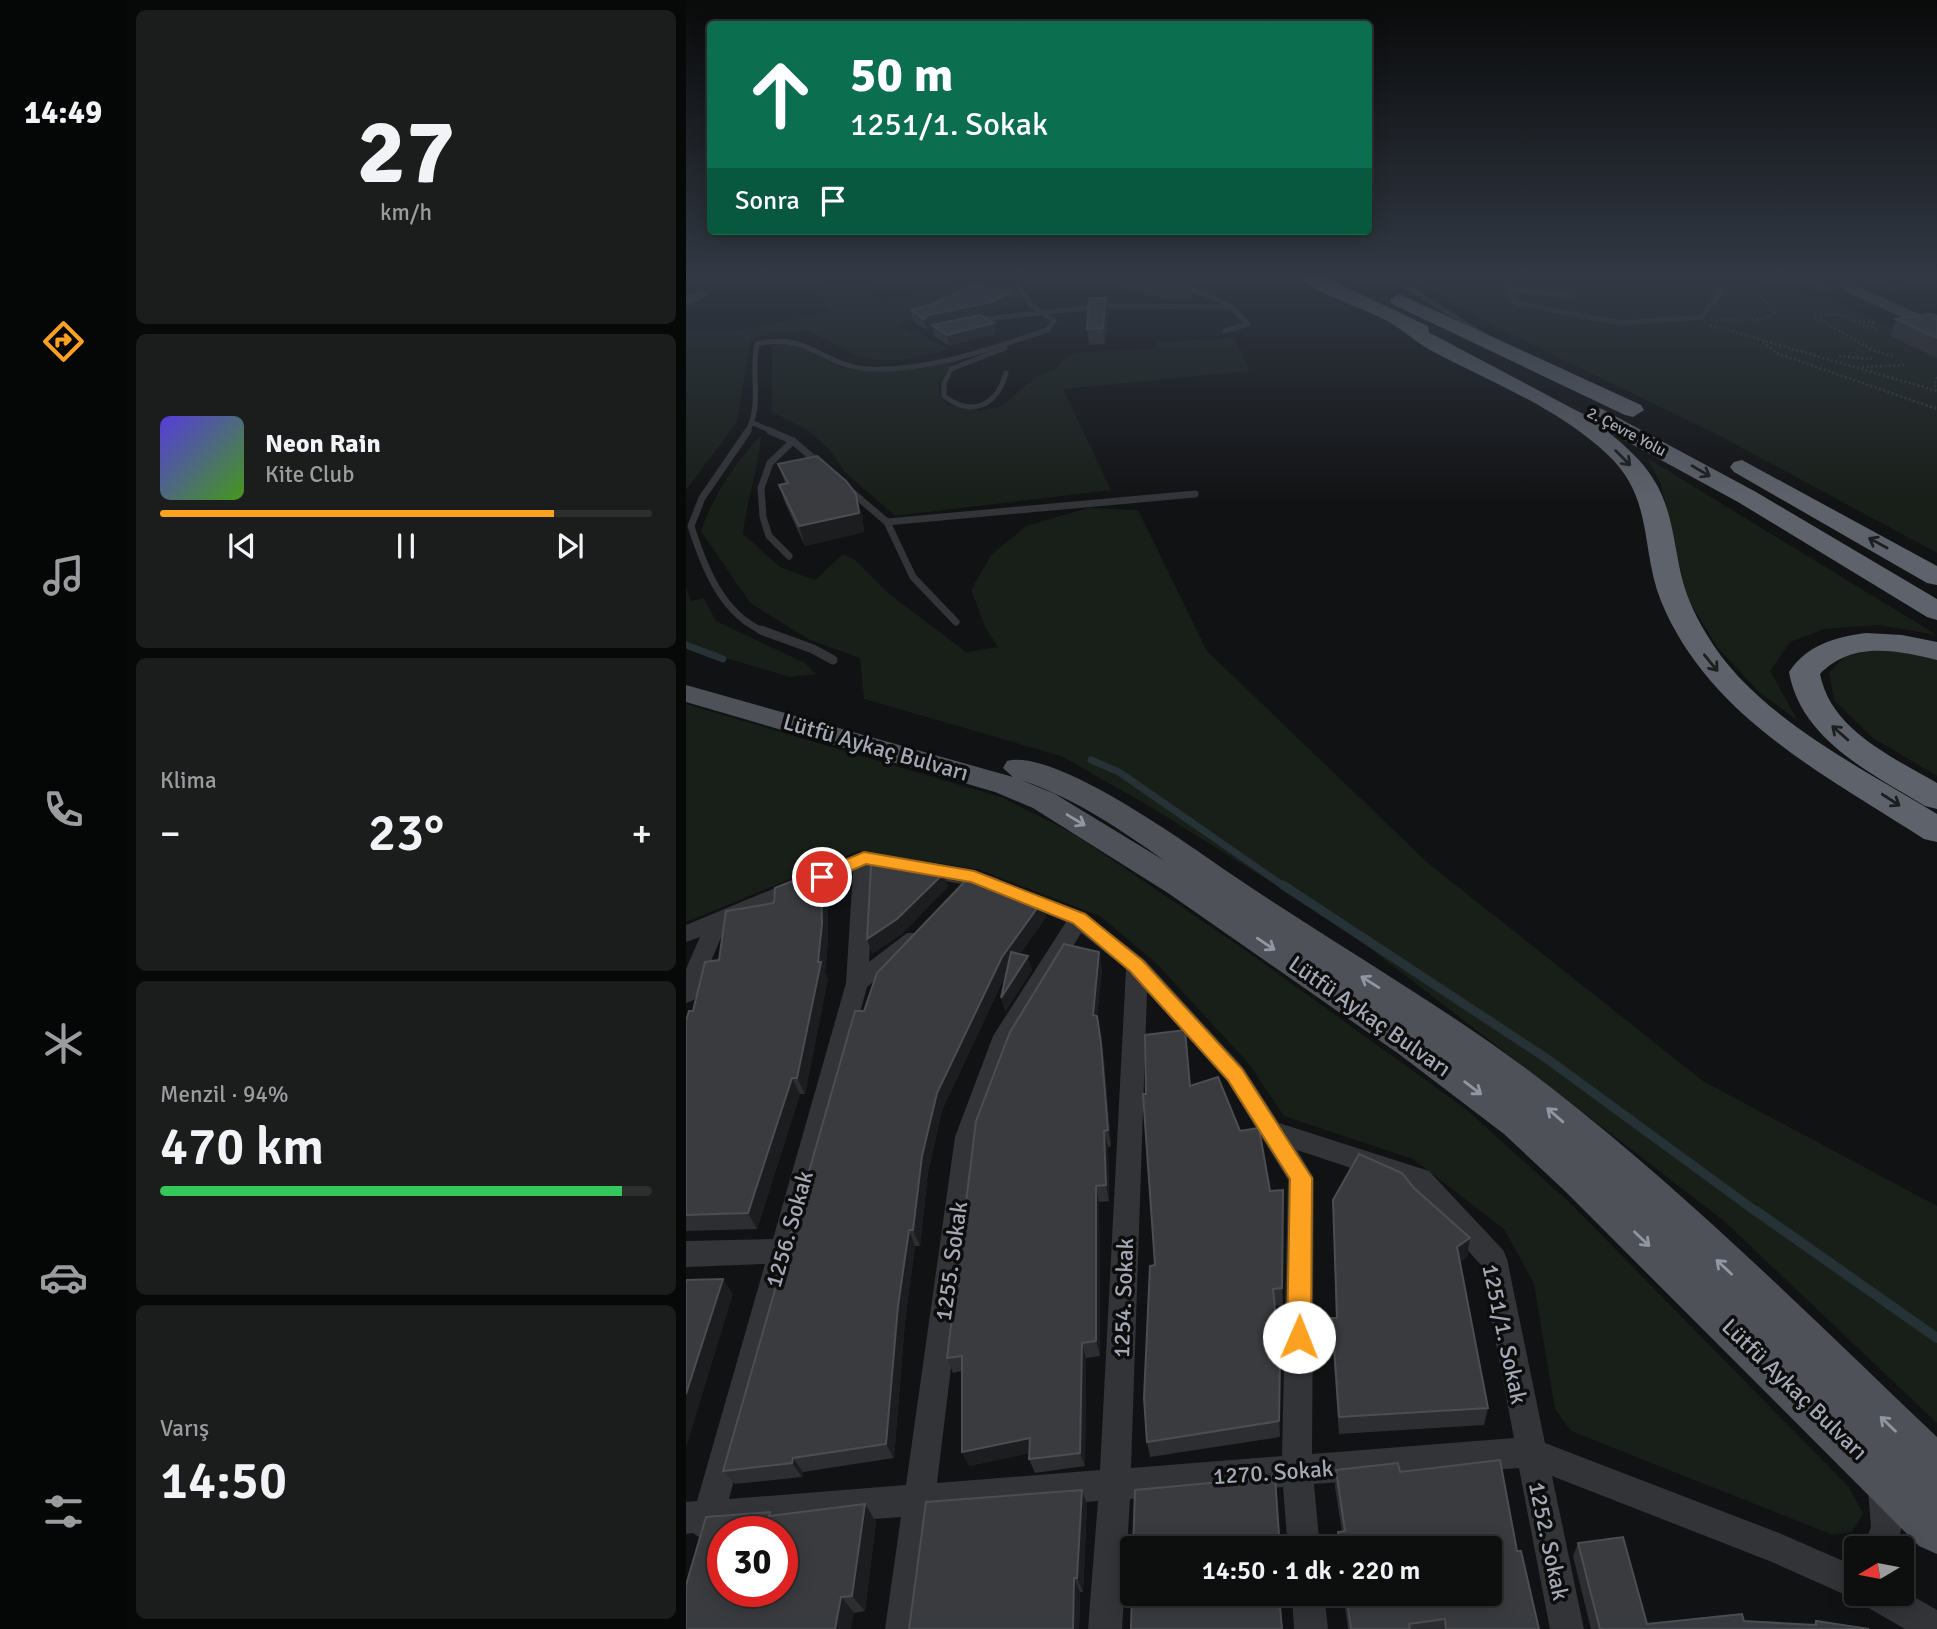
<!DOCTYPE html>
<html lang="tr">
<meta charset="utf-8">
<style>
:root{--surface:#0d0e0e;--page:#1b1c1c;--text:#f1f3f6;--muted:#9a9c9e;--line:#2d2e2e;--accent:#fda120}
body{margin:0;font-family:Signika,sans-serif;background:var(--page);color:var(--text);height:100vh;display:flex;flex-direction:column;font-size:26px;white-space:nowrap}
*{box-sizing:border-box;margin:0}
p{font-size:23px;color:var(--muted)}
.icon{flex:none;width:38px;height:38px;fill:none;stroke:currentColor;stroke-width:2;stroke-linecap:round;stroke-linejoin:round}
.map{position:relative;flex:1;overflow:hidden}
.panel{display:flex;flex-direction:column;gap:10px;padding:10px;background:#070808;width:560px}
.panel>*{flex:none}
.top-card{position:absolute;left:21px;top:21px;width:665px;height:214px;border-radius:7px;box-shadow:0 4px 18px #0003,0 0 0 2px var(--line);background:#0b6e4f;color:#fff;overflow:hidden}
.needle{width:46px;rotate:260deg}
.tools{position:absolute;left:1158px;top:1536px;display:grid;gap:14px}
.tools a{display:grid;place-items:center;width:70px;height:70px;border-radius:7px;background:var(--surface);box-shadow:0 4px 18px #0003,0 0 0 2px var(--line);font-size:35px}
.speed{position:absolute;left:21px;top:1516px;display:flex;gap:14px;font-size:35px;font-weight:700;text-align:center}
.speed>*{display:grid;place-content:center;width:91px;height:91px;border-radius:50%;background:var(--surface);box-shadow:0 4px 18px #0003,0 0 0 2px var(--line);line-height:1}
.speed .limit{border:10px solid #d22;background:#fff;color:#111}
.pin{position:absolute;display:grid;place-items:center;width:60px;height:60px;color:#fff;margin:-30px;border:4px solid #fff;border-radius:50%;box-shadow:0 2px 7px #0007}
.me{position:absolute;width:77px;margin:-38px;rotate:1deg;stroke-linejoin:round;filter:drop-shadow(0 0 5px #0008)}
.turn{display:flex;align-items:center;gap:24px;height:147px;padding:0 28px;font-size:32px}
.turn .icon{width:91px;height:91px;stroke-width:2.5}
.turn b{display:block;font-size:49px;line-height:60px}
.then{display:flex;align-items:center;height:66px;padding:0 28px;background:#0003;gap:14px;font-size:26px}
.big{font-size:52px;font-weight:600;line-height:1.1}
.panel .card{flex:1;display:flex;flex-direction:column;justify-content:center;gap:10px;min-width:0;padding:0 24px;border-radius:10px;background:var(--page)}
.panel .dial{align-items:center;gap:0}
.dial b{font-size:91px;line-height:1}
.song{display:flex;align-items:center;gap:21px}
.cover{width:84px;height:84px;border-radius:10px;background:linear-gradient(135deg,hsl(250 70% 55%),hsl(100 70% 35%))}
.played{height:7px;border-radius:4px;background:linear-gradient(90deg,var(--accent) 80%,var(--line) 80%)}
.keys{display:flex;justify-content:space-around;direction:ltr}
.heat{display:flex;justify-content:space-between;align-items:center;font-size:38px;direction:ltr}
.charge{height:10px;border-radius:5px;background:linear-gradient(90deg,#34c759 94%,var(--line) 0)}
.trip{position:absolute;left:434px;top:1536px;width:382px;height:70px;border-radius:7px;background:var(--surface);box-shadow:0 4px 18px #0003,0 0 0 2px var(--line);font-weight:600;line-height:70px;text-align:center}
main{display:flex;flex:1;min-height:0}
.tab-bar{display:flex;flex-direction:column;width:126px;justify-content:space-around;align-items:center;background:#050606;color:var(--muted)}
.tab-bar .icon{width:49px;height:49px}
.tab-bar .selected{color:var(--accent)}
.tab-bar b{font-size:32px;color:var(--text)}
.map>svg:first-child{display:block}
.green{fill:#181e18}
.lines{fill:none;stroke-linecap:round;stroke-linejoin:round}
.stream-far2{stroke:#273237;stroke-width:7}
.stream-far1{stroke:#273237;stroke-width:9}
.stream{stroke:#273237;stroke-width:10}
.path{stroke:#383b3f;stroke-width:2.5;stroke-dasharray:2 2.5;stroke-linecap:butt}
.lane-far2{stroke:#323438;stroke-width:5}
.lane-far1{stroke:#323438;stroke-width:7}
.lane{stroke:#323438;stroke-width:9}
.street{fill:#323438;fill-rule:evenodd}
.secondary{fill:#404349;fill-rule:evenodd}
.primary{fill:#4e5158;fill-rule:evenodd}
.highway{fill:#5e626a;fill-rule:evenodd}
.wall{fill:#2d2e31}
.shaded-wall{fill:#1c1d1f}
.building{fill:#393b3f;stroke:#4a4d52;stroke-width:2;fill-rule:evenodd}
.oneway{stroke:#1d1e20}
.oneway2{stroke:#9197a2}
.route{fill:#fda120;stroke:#a46915;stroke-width:2}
.labels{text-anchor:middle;stroke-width:7;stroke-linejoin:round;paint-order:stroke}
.far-street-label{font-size:16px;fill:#a2a9b5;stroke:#0d0d0e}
.near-street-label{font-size:23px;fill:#a2a9b5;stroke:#0d0d0e}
</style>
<main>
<nav class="tab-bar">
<b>14:49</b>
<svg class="icon selected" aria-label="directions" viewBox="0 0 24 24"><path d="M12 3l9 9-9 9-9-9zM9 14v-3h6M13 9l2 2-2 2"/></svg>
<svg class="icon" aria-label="music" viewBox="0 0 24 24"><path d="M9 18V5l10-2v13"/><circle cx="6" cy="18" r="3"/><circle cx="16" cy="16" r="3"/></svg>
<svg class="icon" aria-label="phone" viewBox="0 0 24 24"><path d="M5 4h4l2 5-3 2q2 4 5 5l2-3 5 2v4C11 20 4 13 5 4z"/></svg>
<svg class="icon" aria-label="climate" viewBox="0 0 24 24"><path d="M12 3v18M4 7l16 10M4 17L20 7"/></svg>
<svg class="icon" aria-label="car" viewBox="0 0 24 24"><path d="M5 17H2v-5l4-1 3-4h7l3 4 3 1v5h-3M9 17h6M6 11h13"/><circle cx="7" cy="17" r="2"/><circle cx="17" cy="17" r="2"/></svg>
<svg class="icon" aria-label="filters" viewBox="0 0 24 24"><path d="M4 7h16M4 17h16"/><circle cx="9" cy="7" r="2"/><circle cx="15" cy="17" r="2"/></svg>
</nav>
<section class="panel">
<div class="card dial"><b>27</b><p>km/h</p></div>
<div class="card">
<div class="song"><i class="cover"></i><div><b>Neon Rain</b><p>Kite Club</p></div></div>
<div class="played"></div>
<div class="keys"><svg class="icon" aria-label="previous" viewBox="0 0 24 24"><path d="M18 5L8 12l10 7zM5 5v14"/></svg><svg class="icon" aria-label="pause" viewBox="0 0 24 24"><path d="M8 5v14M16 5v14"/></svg><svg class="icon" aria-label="next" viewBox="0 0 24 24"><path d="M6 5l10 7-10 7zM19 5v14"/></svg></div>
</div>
<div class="card"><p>Klima</p>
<div class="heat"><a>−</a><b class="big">23°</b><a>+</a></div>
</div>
<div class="card"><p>Menzil · 94%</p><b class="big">470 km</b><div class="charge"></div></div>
<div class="card"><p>Varış</p><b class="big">14:50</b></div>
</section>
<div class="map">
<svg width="1251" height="1629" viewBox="0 0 1251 1629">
<rect width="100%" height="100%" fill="#111213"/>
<!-- green -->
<g class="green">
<path d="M168,275H219L179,289L192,302L297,281L324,283L339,302L288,294L212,325L265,349L217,360H193L171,356L121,330L88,332L65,339L51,422L0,490V332L39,333L143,312L135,292Z"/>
<path d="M719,275H1022L1061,286L1142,299L1230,339L1251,336V553L1034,436L790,317Z"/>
<path d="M548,338L564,371L377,389L425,490L209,516L158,471L143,449L121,430L86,412V346C114,333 136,363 161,369C201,377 246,362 285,355L265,365L252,383L254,396L262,405L295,411L316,406L350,377L368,370L387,353L466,349L472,342Z"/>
<path d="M75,435C72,471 61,499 57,534L94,567L129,580L157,554L168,559L202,593L280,652L312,647L300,629L285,590L305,555L340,526L402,508L452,510L521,651L742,863L1017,1081L1251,1206V1423L1038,1221L655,926L468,809L375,756L178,699L174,658L124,640L64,603L15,531C28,493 49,464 75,435Z"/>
<path d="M961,458L1251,635L1193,625L1139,629L1104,642L1084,671L1112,721L1072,691L1032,648L1001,598L975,484Z"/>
<path d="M0,588L5,601L18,598L30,621L119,663L130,674L103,677L7,648L0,643Z"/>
<path d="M1197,648L1251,659V776L1187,738L1148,700L1143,673L1159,656Z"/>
<path d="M0,704L318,798L388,834L555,947L780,1109L884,1203L1163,1487L1177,1514L1166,1532L1147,1535L885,1431L869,1409L848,1284L818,1229L727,1159L598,1116L562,1063L471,964L414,916L291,869L173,851L0,922Z"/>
</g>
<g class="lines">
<!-- stream-far2 -->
<g class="stream-far2">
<path d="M0,645L37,659"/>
<path d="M405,760L433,772L599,887"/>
</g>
<!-- stream-far1 -->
<path class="stream-far1" d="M597,885L860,1058L1072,1213"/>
<!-- stream -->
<path class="stream" d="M1070,1211L1251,1338"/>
<!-- path -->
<g class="path">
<path d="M1030,320L1077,319L1089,313L1077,299L1046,276"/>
<path d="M1173,321L1191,323"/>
<path d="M1024,325L1251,391"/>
<path d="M1191,330L1151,314L1128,316L1188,351L1209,357"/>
<path d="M1077,342L1090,353L1251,409"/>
<path d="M1153,356L1186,359"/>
<path d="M1176,367L1218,365"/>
<path d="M1251,377L1248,385L1251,388"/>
</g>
<!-- lane-far2 -->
<g class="lane-far2">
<path d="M702,275L798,335"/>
<path d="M810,275L824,290L825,300L834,304L935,323L1016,317L1034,293L1033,275"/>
<path d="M495,286L542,304L562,324L539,331"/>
<path d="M824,290L886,296"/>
<path d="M0,297L21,293L0,303"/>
<path d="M288,320L417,306L546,307"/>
<path d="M319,348L265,369L258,383V396C287,418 311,405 320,373"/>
<path d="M67,423L88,432"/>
<path d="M61,432C77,404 64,374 71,344C123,331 137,367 183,369C242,372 306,348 361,330L368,321L344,304L324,275"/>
</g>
<!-- lane-far1 -->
<g class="lane-far1">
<path d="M62,431L16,498L5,526C18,567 36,615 79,632"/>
<path d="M84,431L107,441L134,464"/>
<path d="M161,488L201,522L509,494"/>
<path d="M201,522L227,577L270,622"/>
<path d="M103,556L83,536L77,517L75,488L84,463L107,441"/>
</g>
<!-- lane -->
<path class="lane" d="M75,630L127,649L147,660"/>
<!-- street -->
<g class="street">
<path d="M1233,275H1251V281L1235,277Z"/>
<path d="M178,851L288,870L313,879L316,884L313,889C305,891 205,870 188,867L183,962L221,933H237L240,939L181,987L43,1499L220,1485L269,1137L307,1036L380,922L327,900L324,895L327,890L334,888L400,914L459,960L557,1067L593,1123L743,1171L817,1250L821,1259L859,1443L1093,1533L1171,1567V1594H1216V1590L1251,1610V1629H1219L1179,1606L1176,1598L1171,1600L1086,1562L866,1476L898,1629H864L833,1468L628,1484L634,1549H602L597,1487L444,1499L436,1629H402L412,1501L247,1514L233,1629H199L215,1517L34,1531L31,1537L20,1542L7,1533L0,1534V1502L11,1501L79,1264L0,1267V1241L87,1239L160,983L167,871L40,926L11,994L8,1000L0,1003V969L14,937L0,942V925ZM395,933L440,969L414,1470L251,1483L293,1137L326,1046ZM461,992L541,1081L602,1180L596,1456L445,1468ZM611,1150L725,1188L795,1265L828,1438L626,1454L628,1178Z"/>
<path d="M1198,1474L1209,1479C1219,1503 1219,1525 1209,1549H1177L1185,1527L1182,1490L1187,1479Z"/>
<path d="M606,1594H638L642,1629H608Z"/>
</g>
<!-- secondary -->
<path class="secondary" d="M1158,275L1165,276V282L1172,287L1251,322V333L1162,293L1148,282Z"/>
<!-- primary -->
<path class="primary" d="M0,685L327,777L317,768L321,761C371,748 508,849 551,878C656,949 767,1011 867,1089C1003,1195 1126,1318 1251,1437V1554L1233,1546L880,1192L818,1134L713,1054L482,893L347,808L309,792L0,702ZM335,780C388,798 434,829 479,861L369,794Z"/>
<!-- highway -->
<g class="highway">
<path d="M610,275H634L742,326L743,333L748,335L897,414L908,407L916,409L1070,492L1251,599V620L1241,617L1052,502L920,430C938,445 956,460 968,480C987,510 988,548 997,582C1002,600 1011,619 1021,635C1068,715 1174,767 1251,814V842L1238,839C1139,775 1022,716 975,601C954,548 968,498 922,455C871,407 804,382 744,350C730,342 718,331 705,323C682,309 626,293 610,275Z"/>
<path d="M713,294L955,405L958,410L947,417L939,415L706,304L704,300Z"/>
<path d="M1056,460L1251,566V585L1241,583L1048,472L1044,467L1048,462Z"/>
<path d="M1180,633L1216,635L1251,642V660C1210,650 1166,641 1134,674C1145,730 1205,756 1251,783V809L1239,806C1185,773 1115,740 1103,672C1121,645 1149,637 1180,633Z"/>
</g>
</g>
<!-- wall -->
<g class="wall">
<path d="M397,275H503L504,281L505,300L482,299L397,279Z"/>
<path d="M1049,275H1157L1153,289L1139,292L1124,284L1109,285L1102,279L1056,281Z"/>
<path d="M1166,275H1223L1218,288L1206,290L1191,283L1175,286L1168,281Z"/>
<path d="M420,298L422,313L419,344L403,345L401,329Z"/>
<path d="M326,303L307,313L295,315L310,334L263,346L248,336L246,325L244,326L240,330L227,321L225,310Z"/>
<path d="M1251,316V358L1204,336L1210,319Z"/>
<path d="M92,464L176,513L178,532L119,546L99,503L93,485L99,483Z"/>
<path d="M135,875L141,891L142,940L139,973L142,978L119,1094H114L71,1229L0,1231V1021L7,1011L33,960L88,903Z"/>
<path d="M357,900L360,917L334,954L346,970L319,1012L320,974L256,1110L242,1172L234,1246H229L219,1321L208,1458L117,1472L116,1477L49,1484L37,1471L178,1011Z"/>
<path d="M416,968L411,1016L418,1059L425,1146L422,1147L423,1201L413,1202L414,1356L400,1358L399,1466L349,1473L343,1459V1453L283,1466L276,1371L267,1373L261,1358Z"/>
<path d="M554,1131L584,1191L597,1190V1305L589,1306L594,1359V1437L464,1457L461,1442L469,1265Z"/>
<path d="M728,1188L784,1238L781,1257L774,1262L802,1408L798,1425L653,1434L646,1336V1318H650L647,1200Z"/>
<path d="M650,1470L714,1472L831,1551L853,1629H662L657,1594H803V1549H651L652,1532H656L649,1487Z"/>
<path d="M396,1490L401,1505L397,1592H394L393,1629H223Z"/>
<path d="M179,1504L190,1522L179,1611L168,1613L87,1516Z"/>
<path d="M892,1543L961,1624H1127L1130,1621L1183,1629H905L887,1556Z"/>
</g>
<!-- shaded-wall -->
<g class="shaded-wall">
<path d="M1144,275H1157L1153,289L1139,292Z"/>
<path d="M1178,275H1193L1191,283L1175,286Z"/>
<path d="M1211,275H1223L1218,288L1206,290Z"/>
<path d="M324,293L326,303L307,313L244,326L240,330L238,319L242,315Z"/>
<path d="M420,298L422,313L419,344L417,328Z"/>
<path d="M308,323L310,334L263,346L261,335Z"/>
<path d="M170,494L176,513L178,532L119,546L113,526Z"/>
<path d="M258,873L262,887L216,934L186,954L181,939Z"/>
<path d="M135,875L141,891L142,940L139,973L142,978L119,1094L111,1078L132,962Z"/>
<path d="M357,900L360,917L320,974L256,1110L242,1172L234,1246L227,1230L236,1156L251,1093L316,957Z"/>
<path d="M413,952L416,968L410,1031L407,1015Z"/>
<path d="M342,956L346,970L319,1012L315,998Z"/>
<path d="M411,1016L418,1059L425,1146L422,1130Z"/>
<path d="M106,1078L114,1094L71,1229L62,1213Z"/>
<path d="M418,1131L422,1147L423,1201L420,1185Z"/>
<path d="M410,1186L413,1202L414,1356L410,1341Z"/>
<path d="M597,1190L598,1208L597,1305L596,1288Z"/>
<path d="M223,1230L229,1246L219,1321L208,1458L200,1444L212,1306Z"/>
<path d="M784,1238L781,1257L768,1266L771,1247Z"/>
<path d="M37,1279L47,1294L0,1448V1394Z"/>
<path d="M396,1343L400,1358L399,1466L394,1453Z"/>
<path d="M594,1359L595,1376L594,1437L593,1421Z"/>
<path d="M344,1438L349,1452L283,1466L276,1452Z"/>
<path d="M107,1458L117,1472L116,1477L106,1463Z"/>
<path d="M396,1490L401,1505L397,1592L391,1578Z"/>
<path d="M179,1504L190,1522L179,1611L166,1596Z"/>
<path d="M388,1578L394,1592L393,1629H387Z"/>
<path d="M155,1597L168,1613L165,1629H149Z"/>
</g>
<!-- building -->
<g class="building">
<path d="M458,275H503L504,281H481Z"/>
<path d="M287,285L324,293L305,302L242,315L238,319L225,310L247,304Z"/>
<path d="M403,298H420L417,328L401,329Z"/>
<path d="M1245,314L1251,316V338L1210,319Z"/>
<path d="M294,315L308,323L261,335L246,325Z"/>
<path d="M131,456L160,481L170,494L173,513L113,526L93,485L102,483L92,464Z"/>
<path d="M198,859L258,873L211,919L181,939L185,866Z"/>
<path d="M135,875L136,924L132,962H135L111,1078H106L62,1213L0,1215V1021L3,1011H7L19,962L33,960L40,911L88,903L89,888L111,879Z"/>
<path d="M285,875L357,900L316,957L251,1093L236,1156L227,1230H223L212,1306L200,1444L107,1458L106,1463L37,1471L169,1011H178L191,973Z"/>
<path d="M378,944L413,952L407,1015L411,1016L415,1043L422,1130L418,1131L420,1185L410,1186V1341L396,1343L394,1453L343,1459L344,1438L276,1452V1356L261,1358L290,1121L324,1032Z"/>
<path d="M325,952L342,956L315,998Z"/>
<path d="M499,1030L504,1086L532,1077L554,1131L573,1128L584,1191L597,1190L596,1288L587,1289L594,1359L593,1421L461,1442L458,1398L464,1266L469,1265L457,1094H460L459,1035Z"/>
<path d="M673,1154L716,1173L728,1188L784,1238L771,1247L802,1408L653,1417L646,1318H651L647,1200Z"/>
<path d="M37,1279L0,1394V1280Z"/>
<path d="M814,1460L831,1551H835L853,1629H760L759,1619L723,1624L724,1629H665L660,1594H803V1549H654L652,1532L659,1531L650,1470L712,1463L714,1472Z"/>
<path d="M589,1477L594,1549H447L449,1490Z"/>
<path d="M396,1490L391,1578H388L387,1629H223L240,1502Z"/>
<path d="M179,1504L166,1596L155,1597L149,1629H0V1585L20,1517L84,1512L83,1516ZM37,1531H96V1591H37Z"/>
<path d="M937,1537L961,1624L1056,1614L1058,1621L1130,1625V1621L1183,1629H914L892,1543Z"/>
<path d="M446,1592V1594H593L596,1629H445Z"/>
</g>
<!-- one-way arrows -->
<defs><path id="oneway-shaft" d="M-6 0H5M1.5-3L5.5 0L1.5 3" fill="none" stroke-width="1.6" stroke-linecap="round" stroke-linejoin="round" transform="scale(1.75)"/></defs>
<g class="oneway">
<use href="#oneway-shaft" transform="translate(937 458) rotate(45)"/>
<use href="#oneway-shaft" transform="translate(1015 471) rotate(30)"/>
<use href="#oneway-shaft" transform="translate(1192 543) rotate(-151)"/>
<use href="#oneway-shaft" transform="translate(1025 663) rotate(51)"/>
<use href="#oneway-shaft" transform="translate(1154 733) rotate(-139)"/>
<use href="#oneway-shaft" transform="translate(1205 800) rotate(33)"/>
</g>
<g class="oneway2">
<use href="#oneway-shaft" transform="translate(390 820) rotate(31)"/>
<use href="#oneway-shaft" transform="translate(580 944) rotate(34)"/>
<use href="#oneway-shaft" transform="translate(684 982) rotate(-148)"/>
<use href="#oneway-shaft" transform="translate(787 1088) rotate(37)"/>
<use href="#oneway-shaft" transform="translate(869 1115) rotate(-139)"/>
<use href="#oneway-shaft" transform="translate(956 1239) rotate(44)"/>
<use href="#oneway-shaft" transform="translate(1038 1267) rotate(-137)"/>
<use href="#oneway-shaft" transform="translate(1202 1424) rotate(-136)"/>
</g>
<!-- sky -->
<linearGradient id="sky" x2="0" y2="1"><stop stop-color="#090a0a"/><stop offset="0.55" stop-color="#323944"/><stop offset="1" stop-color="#323944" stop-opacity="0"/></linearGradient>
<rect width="1251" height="503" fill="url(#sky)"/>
<!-- route -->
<path class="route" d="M178,852L288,871L399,914L457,961L556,1069L626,1178L625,1337L621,1345L613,1349L605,1345L601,1337L604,1179L542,1080L444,971L387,923L285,882L180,864L136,883L127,877L130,872Z"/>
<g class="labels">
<!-- far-street labels -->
<g class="far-street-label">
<text transform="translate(941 431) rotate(28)" y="6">2. Çevre Yolu</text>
</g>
<!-- near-street labels -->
<g class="near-street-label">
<text transform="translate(190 747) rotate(16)" y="8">Lütfü Aykaç Bulvarı</text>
<text transform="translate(684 1016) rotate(35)" y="8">Lütfü Aykaç Bulvarı</text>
<text transform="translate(103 1229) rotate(-74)" y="8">1256. Sokak</text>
<text transform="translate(265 1261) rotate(-82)" y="8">1255. Sokak</text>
<text transform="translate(437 1298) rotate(-88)" y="8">1254. Sokak</text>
<text transform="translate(819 1334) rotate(78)" y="8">1251/1. Sokak</text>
<text transform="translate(1109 1389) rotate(44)" y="8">Lütfü Aykaç Bulvarı</text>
<text transform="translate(587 1472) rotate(-4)" y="8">1270. Sokak</text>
<text transform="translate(863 1541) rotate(78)" y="8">1252. Sokak</text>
</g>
</g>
</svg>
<div class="tools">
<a><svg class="needle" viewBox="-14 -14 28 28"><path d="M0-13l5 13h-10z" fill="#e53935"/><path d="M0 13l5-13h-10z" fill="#9a9c9e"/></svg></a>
</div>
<div class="speed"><div class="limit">30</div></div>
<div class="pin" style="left:136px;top:877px;background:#d93025"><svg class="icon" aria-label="arrive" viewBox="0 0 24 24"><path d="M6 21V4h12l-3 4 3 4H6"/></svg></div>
<svg class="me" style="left:613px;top:1337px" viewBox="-20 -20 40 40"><circle r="19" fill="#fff"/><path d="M0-13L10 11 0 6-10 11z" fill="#fda120"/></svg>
<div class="trip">14:50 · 1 dk · 220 m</div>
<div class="top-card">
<div class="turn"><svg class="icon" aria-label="ahead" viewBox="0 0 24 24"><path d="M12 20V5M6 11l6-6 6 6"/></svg><div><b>50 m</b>1251/1. Sokak</div></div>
<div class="then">Sonra<svg class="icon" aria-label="arrive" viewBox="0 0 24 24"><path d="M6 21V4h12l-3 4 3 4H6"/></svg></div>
</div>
</div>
</main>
